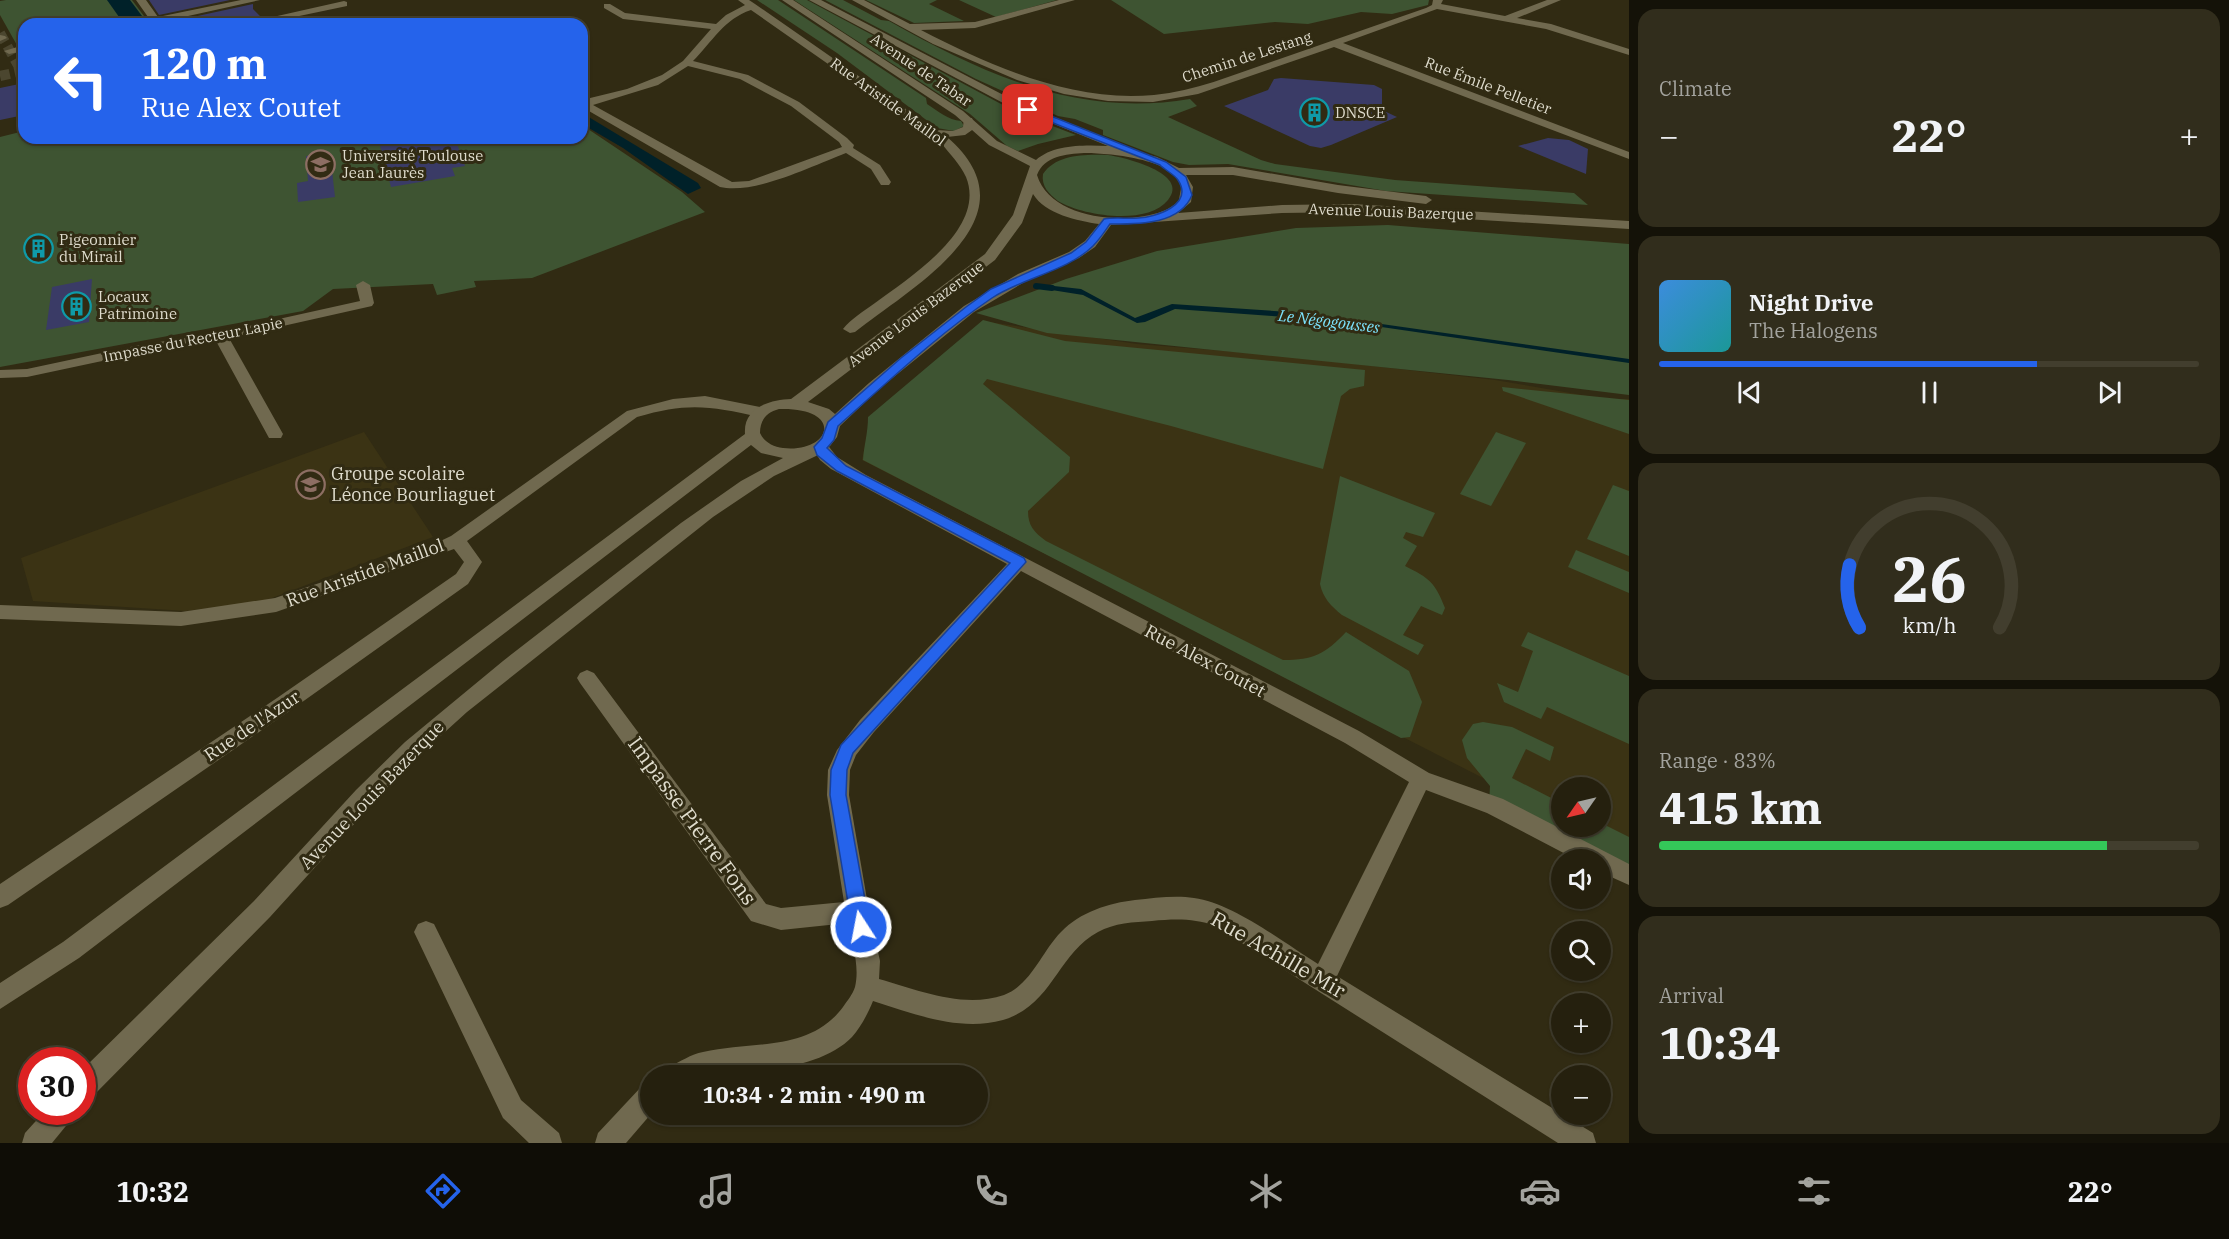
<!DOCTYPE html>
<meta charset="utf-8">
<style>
:root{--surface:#25200e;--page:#312d1c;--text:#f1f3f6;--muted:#a3a39e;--line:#423e2e;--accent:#2563eb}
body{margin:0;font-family:"IBM Plex Serif",serif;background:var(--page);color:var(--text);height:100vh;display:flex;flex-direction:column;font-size:22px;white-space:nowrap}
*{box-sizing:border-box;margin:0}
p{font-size:20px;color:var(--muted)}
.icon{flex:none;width:33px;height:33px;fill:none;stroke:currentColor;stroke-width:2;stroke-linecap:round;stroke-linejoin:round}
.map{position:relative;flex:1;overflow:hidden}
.details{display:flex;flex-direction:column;gap:9px;padding:9px;background:#141208;width:600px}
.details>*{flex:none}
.banner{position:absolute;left:18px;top:18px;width:570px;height:126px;border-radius:18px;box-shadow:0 2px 4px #0004,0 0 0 2px var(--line);background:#2563eb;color:#fff;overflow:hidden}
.needle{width:39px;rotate:236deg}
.fabs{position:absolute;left:1551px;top:777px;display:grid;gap:12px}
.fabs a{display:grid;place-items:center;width:60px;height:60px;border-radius:50%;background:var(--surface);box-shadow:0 2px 4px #0004,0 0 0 2px var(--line);font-size:30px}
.speed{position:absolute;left:18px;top:1047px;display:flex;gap:12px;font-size:30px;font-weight:700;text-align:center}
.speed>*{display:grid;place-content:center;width:78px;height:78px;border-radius:50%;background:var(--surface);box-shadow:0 2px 4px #0004,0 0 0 2px var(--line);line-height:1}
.speed .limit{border:9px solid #d22;background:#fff;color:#111}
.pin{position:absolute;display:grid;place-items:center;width:51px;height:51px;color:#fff;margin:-26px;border-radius:12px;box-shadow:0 3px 9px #0006}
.me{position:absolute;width:66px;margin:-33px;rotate:349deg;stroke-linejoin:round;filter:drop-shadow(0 0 4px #0008)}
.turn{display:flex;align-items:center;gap:21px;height:126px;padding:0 24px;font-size:27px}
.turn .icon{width:78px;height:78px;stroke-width:2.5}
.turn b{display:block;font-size:42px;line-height:51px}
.big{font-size:45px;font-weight:800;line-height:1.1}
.details .card{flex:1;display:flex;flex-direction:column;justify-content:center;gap:9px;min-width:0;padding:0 21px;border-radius:18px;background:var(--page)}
.details .dial{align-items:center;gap:0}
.dial svg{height:156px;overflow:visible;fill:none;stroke:var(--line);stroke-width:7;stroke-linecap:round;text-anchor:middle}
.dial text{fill:var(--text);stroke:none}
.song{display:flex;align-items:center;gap:18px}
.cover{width:72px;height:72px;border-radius:9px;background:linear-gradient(135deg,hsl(210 70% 55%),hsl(180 70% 35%))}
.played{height:6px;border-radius:3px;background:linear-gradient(90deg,var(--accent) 70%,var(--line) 70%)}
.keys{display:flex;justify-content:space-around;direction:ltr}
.heat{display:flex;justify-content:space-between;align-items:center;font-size:33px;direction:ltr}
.charge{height:9px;border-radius:4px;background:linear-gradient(90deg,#34c759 83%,var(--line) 0)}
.trip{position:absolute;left:640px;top:1065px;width:348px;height:60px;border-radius:30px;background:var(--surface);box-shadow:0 2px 4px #0004,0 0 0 2px var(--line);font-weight:800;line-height:60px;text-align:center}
.tab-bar{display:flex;height:96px;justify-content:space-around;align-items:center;background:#0f0d06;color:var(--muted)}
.tab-bar .icon{width:42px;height:42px}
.tab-bar .on{color:var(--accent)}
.tab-bar b{font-size:27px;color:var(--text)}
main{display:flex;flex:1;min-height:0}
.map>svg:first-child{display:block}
.built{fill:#3b3314}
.green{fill:#3e5432}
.water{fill:#002129}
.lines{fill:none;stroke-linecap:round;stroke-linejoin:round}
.stream{stroke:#002129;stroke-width:6}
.river{fill:#002129;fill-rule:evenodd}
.building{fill:#3a3b66}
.pedestrian-tunnel{stroke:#4b462f;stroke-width:10;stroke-dasharray:10 5;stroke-linecap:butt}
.pedestrian{fill:#70694f;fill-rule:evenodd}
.minor{fill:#70694f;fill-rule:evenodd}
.secondary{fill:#70694f;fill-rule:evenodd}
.route{fill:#2563eb;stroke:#184099;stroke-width:1.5}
.labels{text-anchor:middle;stroke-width:6;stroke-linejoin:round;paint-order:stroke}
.far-street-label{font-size:15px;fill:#dfdccd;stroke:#312b13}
.far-poi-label{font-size:15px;fill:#dfdccd;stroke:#312b13;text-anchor:start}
.far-water-label{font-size:16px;font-style:italic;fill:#7de4fe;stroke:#312b13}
.poi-label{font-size:18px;fill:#dfdccd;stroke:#312b13;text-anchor:start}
.street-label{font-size:18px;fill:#dfdccd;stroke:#312b13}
.near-street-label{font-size:21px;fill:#dfdccd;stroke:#312b13}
</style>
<main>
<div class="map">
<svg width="1629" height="1143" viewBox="0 0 1629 1143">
<rect width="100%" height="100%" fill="#312b13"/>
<!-- built -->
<g class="built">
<path d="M982,321L1137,344L1276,355L1495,380L1605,399H1629V853L1600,826V788H1562L1561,818L862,460L865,446Z"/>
<path d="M364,432L433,537L264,601L186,611L33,601L21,558Z"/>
</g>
<!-- green -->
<g class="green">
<path d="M6,0H132L147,20L130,24H24V46L18,47L0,15V1Z"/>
<path d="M757,0H778L926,98L927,104C938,111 948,120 961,121L964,126L954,131L937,128L837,53Z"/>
<path d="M794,0H807L1016,112L1076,135L1038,144L1018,151L1007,146L970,114Z"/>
<path d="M825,0H843L881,20L889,21C985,75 1078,118 1190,99L1197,106L1168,117L1261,160L1275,164L1395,180L1574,193L1588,205L1386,191L1228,164L1189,165L1173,162L1103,135V130L1075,119L1058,116L976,79Z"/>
<path d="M866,0H937L929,4L964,21L914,23Z"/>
<path d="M959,0H1057L996,17Z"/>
<path d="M1111,0H1429L1428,5L1392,14L1361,12L1308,24L1275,22L1164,34Z"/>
<path d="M582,125L682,192L705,212L532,278L474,281L476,287L437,295L433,284L333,289L303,311L0,367V137L24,131V138H582Z"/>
<path d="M1108,155C1123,157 1191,173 1168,200C1147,226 1083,216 1058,201C1049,194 1041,186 1043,174C1056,154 1086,154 1108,155Z"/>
<path d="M1388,225L1629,244V395L1508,380L1047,333L976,313L1066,279L1157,251L1296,228Z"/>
<path d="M983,320L1065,341L1365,370L1364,386L1350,389L1341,396L1323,469L1171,426L987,379L983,384L1070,457L1069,472L1028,511C1028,526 1034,532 1046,541L1283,660C1314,660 1325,654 1346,632L1409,671L1422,702L1410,737L1401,738L863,460C864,445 868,433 868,417Z"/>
<path d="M1502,387L1629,400V434L1503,391Z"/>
<path d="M1496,432L1526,443L1491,506L1460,494Z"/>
<path d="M1340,476L1435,513L1423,537L1406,532L1403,538L1417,546L1405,566C1429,578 1435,582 1445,608L1442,615L1421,606L1403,635L1424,645L1418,655L1342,615C1331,606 1323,598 1320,584Z"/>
<path d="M1613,485L1629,491V556L1587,539Z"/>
<path d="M1576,550L1629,572V593L1568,567Z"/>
<path d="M1528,632L1629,676V744L1547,707L1541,719L1504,702L1497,683L1518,692L1533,651L1521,646Z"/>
<path d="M1483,722L1512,727L1554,747L1550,761L1526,749L1512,778L1561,803L1562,826H1600L1601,823L1629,837V871L1489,805L1490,786L1467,758L1462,740L1473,724Z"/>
</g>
<!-- water -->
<g class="water">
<path d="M582,113L698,183L701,188L688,194L623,148L582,124Z"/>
<path d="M1045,285L1081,289L1135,318L1172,304L1304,313L1629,359V363L1347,322L1272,316L1175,309L1145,322L1137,323L1083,295L1039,288Z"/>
</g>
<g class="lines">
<!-- stream -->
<path class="stream" d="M1036,286L1052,288"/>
<!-- river -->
<path class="river" d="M107,0H130L148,24H124Z"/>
</g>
<!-- building -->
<g class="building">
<path d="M149,0H230L159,15Z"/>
<path d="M253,4V9L261,17L233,24H207L203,20L182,24L165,23Z"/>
<path d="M1281,78L1374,85L1382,89V110L1397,117L1331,145L1321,148L1310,146L1224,106L1268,90L1274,79Z"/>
<path d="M24,83V115L0,120V88Z"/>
<path d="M378,138H455L465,166L452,168L455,176L391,187Z"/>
<path d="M1548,138L1569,140L1588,149L1586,174L1518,146Z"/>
<path d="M330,153L335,197L298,202L297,183L308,181L306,156Z"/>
<path d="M92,279L89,322L46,330L52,287Z"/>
</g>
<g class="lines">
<!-- pedestrian-tunnel -->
<g class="pedestrian-tunnel">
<path d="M0,33L24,76"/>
<path d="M0,76L22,71"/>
</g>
<!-- pedestrian -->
<g class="pedestrian">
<path d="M136,0H146L158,17L241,0H260L161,22L163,24H153Z"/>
<path d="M344,1L347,2V6L261,24H242Z"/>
<path d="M0,35L5,36L7,38L0,41Z"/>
<path d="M24,45V51L9,54L4,51Z"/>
<path d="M24,68V74L17,71L18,69Z"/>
</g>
<!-- minor -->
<g class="minor">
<path d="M738,0H749L755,4L936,130L953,131L963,127L964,118H972L975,128L965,135L947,137C1040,217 913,286 855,332L850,333L843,329C851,319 864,311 875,303C910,277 987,229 966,177C960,164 950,154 941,143L751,10C724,19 712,42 693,61L748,75L799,102L847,138L854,145L853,148L880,165L891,182L889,185H881L871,169L846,153C812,166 754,195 720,187L582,107V100L627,89L662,75L683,61L711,29L623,19L604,8V4H610L625,13L716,24L726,15L745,5ZM688,66L740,79L791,106L839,142L842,147L749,181L732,182L593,105L658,85Z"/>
<path d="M852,0H864L910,24L975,22L1059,0H1075L975,28L921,30C991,66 1072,103 1154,95C1195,91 1233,75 1271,62C1323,44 1374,26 1426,8L1432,5L1433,0H1443L1441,4L1505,16L1547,0H1561L1517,18L1551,24L1629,49V55L1546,29L1437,9L1343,43L1629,152V159L1334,47L1198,94L1153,102L1108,101L1064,94L1017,80L933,44Z"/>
<path d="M363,281L370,285L374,303L372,306L229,338L283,434L281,438H269L216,341L135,354L27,377L0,378V370L27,369L135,346L220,332L360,301L356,285Z"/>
<path d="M705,396L760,407L768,412L760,417C710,406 688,402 637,417L467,541L482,562L468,584L291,710L8,905L0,908V884L277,698L456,574L464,562L454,549L276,612L181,626L0,619V605L181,612L275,598L432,545L451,536L627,411L673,399Z"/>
<path d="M820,442L826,443L837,457L866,475L1359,731L1429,773L1503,799L1629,864V885L1600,872V860H1577L1487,813L1426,790L1337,976L1593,1133L1596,1143H1558L1215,926C1194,918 1174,919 1152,921C1134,922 1114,923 1098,932C1057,954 1053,1005 1003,1020C959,1032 915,1014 873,1001C868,1013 861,1027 852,1037C815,1076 716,1076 665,1076L669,1067C680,1062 691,1054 703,1052C752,1041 810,1052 843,1007C847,1001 853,994 855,987C860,966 852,943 848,923L781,930L751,921L580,683L577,678L580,673L587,670L594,673L766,904L781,908L844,902L827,795L828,770L837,750L860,720L1007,564L831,469L820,460L812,447ZM1021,571L1345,743L1409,782L1318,964C1284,943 1233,903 1194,898C1176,895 1154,898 1135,900C1109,903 1080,912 1061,932C1042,951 1031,985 1004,995C963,1009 918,990 879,979L880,961L869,911L849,795L850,770L856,755L874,732Z"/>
<path d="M426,921L434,924L521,1100L559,1133L562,1143H529L503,1118L414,932L418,924Z"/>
<path d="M651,1082V1114L626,1143H595L598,1133L642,1086Z"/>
</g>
<!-- secondary -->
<g class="secondary">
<path d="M782,0H793L963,111L997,141L1036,160C1054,144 1085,145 1108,146L1005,104L809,0H821L1013,100L1118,143L1120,145L1118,147L1157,157L1179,168L1233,167L1338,185L1426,196L1432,200L1426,204L1338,193L1233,175H1186L1193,187L1191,202L1178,213L1282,205L1353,204L1629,221V229L1353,212L1282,213L1111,225L1095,247L1079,258L1028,280L974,312L879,389L840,426L837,437L830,446L816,456L774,476L713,517L467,712L403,770L270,917L91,1098L82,1102V1070L254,901L356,790L405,742L503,661L681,523L741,481L783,458L761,453L751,445L79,958L0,1009V983L63,942L130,892L745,434C743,407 770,400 791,399L985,254L1013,215L1030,166L989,145L955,115ZM1084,153C1105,153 1177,158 1181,187C1181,191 1179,197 1179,201C1174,205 1169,209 1163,211C1126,226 1050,219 1037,175C1044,156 1066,154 1084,153ZM1033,194C1045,214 1078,221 1099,224L1085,241L1069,252L1018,274L964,306L869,383L835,414L829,409L808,402L995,260L1022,223ZM779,409C845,407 832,453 783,448C773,447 764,442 760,433C760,420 767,412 779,409Z"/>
<path d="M44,1112H74L70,1121L52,1143H22L25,1133Z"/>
</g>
</g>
<!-- route -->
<path class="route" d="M1025,108H1031L1166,162L1186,177L1192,195C1180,225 1138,224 1110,224C1105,231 1100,239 1093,246C1068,271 1022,278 992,298C937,335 888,382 838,426L834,440L827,448L846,466L1024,558L1026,562L853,753L847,770L846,795L870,927L867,933L861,936L854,933L852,927L830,795L831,770L841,745L1010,563L837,471L817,455L814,447L822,438L828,422L901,358L966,307L991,289L1071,253L1086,242L1104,219C1115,217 1127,219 1138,218C1156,217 1194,205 1178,180C1175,175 1165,170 1160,165L1025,112Z"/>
<!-- icons -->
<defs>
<symbol id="building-ring" viewBox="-11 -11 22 22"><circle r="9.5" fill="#312b13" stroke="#0f9aa8" stroke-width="1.5"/><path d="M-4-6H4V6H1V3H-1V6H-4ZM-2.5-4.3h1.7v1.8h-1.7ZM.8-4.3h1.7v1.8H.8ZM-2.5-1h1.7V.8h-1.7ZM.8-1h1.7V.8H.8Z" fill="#0f9aa8"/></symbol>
<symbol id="university-ring" viewBox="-11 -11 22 22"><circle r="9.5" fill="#312b13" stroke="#8d6e63" stroke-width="1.5"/><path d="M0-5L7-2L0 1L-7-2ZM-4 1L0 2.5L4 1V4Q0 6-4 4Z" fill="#8d6e63"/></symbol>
<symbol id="school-ring" viewBox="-11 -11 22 22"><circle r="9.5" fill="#312b13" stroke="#8d6e63" stroke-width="1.5"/><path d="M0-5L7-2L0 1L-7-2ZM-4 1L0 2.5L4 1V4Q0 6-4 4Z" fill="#8d6e63"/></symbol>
</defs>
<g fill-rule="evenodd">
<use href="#building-ring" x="1298" y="96" width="33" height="33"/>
<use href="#university-ring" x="304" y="148" width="33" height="33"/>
<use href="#building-ring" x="22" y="232" width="33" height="33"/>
<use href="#building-ring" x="60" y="290" width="33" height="33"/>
<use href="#school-ring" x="294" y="468" width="33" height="33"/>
</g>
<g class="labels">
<!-- far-street labels -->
<g class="far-street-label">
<text transform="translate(1247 57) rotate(-18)" y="5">Chemin de Lestang</text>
<text transform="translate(921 70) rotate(34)" y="5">Avenue de Tabar</text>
<text transform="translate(1488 86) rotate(21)" y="5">Rue Émile Pelletier</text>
<text transform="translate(888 102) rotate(36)" y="5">Rue Aristide Maillol</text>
<text transform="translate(1391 212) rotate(2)" y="5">Avenue Louis Bazerque</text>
<text transform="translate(916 314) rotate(-37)" y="5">Avenue Louis Bazerque</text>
<text transform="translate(193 340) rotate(-11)" y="5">Impasse du Recteur Lapie</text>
</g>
<!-- far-poi labels -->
<g class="far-poi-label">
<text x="1335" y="118">DNSCE</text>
<text x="342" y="161">Université Toulouse<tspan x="342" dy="17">Jean Jaurès</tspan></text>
<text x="59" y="245">Pigeonnier<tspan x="59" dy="17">du Mirail</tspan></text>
<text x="98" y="302">Locaux<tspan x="98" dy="17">Patrimoine</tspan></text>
</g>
<!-- far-water labels -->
<g class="far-water-label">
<text transform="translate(1329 321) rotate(7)" y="6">Le Négogousses</text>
</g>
<!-- poi labels -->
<g class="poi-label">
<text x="331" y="480">Groupe scolaire<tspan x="331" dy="21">Léonce Bourliaguet</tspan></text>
</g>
<!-- street labels -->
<g class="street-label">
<text transform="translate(365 573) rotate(-20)" y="6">Rue Aristide Maillol</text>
<text transform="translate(1205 661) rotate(28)" y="6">Rue Alex Coutet</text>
<text transform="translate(252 726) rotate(-34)" y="6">Rue de l'Azur</text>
<text transform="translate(372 795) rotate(-46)" y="6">Avenue Louis Bazerque</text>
</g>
<!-- near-street labels -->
<g class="near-street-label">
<text transform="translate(692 821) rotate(54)" y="7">Impasse Pierre Fons</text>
<text transform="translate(1278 955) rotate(30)" y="7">Rue Achille Mir</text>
</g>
</g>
</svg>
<div class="fabs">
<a><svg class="needle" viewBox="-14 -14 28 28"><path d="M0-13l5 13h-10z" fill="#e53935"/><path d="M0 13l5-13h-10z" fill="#a3a39e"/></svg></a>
<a><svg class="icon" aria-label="sound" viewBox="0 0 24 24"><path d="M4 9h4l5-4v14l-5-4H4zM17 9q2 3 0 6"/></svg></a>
<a><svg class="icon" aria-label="search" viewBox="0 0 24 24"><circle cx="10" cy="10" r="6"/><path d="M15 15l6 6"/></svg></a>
<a>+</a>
<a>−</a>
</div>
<div class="speed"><div class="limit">30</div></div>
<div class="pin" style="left:1028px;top:110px;background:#d93025"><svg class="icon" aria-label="arrive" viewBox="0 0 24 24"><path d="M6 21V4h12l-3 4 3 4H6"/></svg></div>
<svg class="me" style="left:861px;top:927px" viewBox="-20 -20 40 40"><circle r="17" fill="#2563eb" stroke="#fff" stroke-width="3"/><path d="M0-11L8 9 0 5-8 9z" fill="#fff"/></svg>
<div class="trip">10:34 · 2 min · 490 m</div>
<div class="banner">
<div class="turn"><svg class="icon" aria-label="left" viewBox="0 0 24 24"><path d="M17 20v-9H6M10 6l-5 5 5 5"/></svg><div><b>120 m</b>Rue Alex Coutet</div></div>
</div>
</div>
<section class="details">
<div class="card"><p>Climate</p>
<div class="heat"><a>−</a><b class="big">22°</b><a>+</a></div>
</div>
<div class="card">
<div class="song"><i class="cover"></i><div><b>Night Drive</b><p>The Halogens</p></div></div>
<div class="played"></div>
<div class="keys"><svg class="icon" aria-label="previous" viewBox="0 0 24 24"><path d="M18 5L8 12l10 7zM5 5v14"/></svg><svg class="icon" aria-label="pause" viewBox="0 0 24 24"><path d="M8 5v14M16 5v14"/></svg><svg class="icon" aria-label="next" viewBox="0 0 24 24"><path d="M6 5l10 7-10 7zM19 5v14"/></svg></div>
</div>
<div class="card dial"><svg viewBox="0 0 100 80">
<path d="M14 69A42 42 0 1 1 86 69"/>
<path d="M14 69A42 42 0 0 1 9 37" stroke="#2563eb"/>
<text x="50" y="56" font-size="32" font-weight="700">26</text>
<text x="50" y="72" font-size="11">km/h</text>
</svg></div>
<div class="card"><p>Range · 83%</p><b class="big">415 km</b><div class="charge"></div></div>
<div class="card"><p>Arrival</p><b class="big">10:34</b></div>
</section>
</main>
<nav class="tab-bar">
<b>10:32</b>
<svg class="icon on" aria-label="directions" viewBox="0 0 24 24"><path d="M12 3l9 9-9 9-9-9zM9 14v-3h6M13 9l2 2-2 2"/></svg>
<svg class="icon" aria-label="music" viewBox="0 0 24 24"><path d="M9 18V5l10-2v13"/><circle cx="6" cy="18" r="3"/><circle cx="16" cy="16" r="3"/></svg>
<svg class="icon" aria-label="phone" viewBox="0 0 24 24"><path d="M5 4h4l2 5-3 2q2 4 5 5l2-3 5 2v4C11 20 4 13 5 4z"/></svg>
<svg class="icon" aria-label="climate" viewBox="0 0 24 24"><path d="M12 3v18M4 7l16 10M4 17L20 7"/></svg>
<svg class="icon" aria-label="car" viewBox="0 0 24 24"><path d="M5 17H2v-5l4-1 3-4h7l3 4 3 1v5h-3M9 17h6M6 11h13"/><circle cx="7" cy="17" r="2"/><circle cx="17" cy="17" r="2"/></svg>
<svg class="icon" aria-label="filters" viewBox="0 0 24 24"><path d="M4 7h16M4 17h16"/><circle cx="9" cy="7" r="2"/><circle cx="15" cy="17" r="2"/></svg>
<b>22°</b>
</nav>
